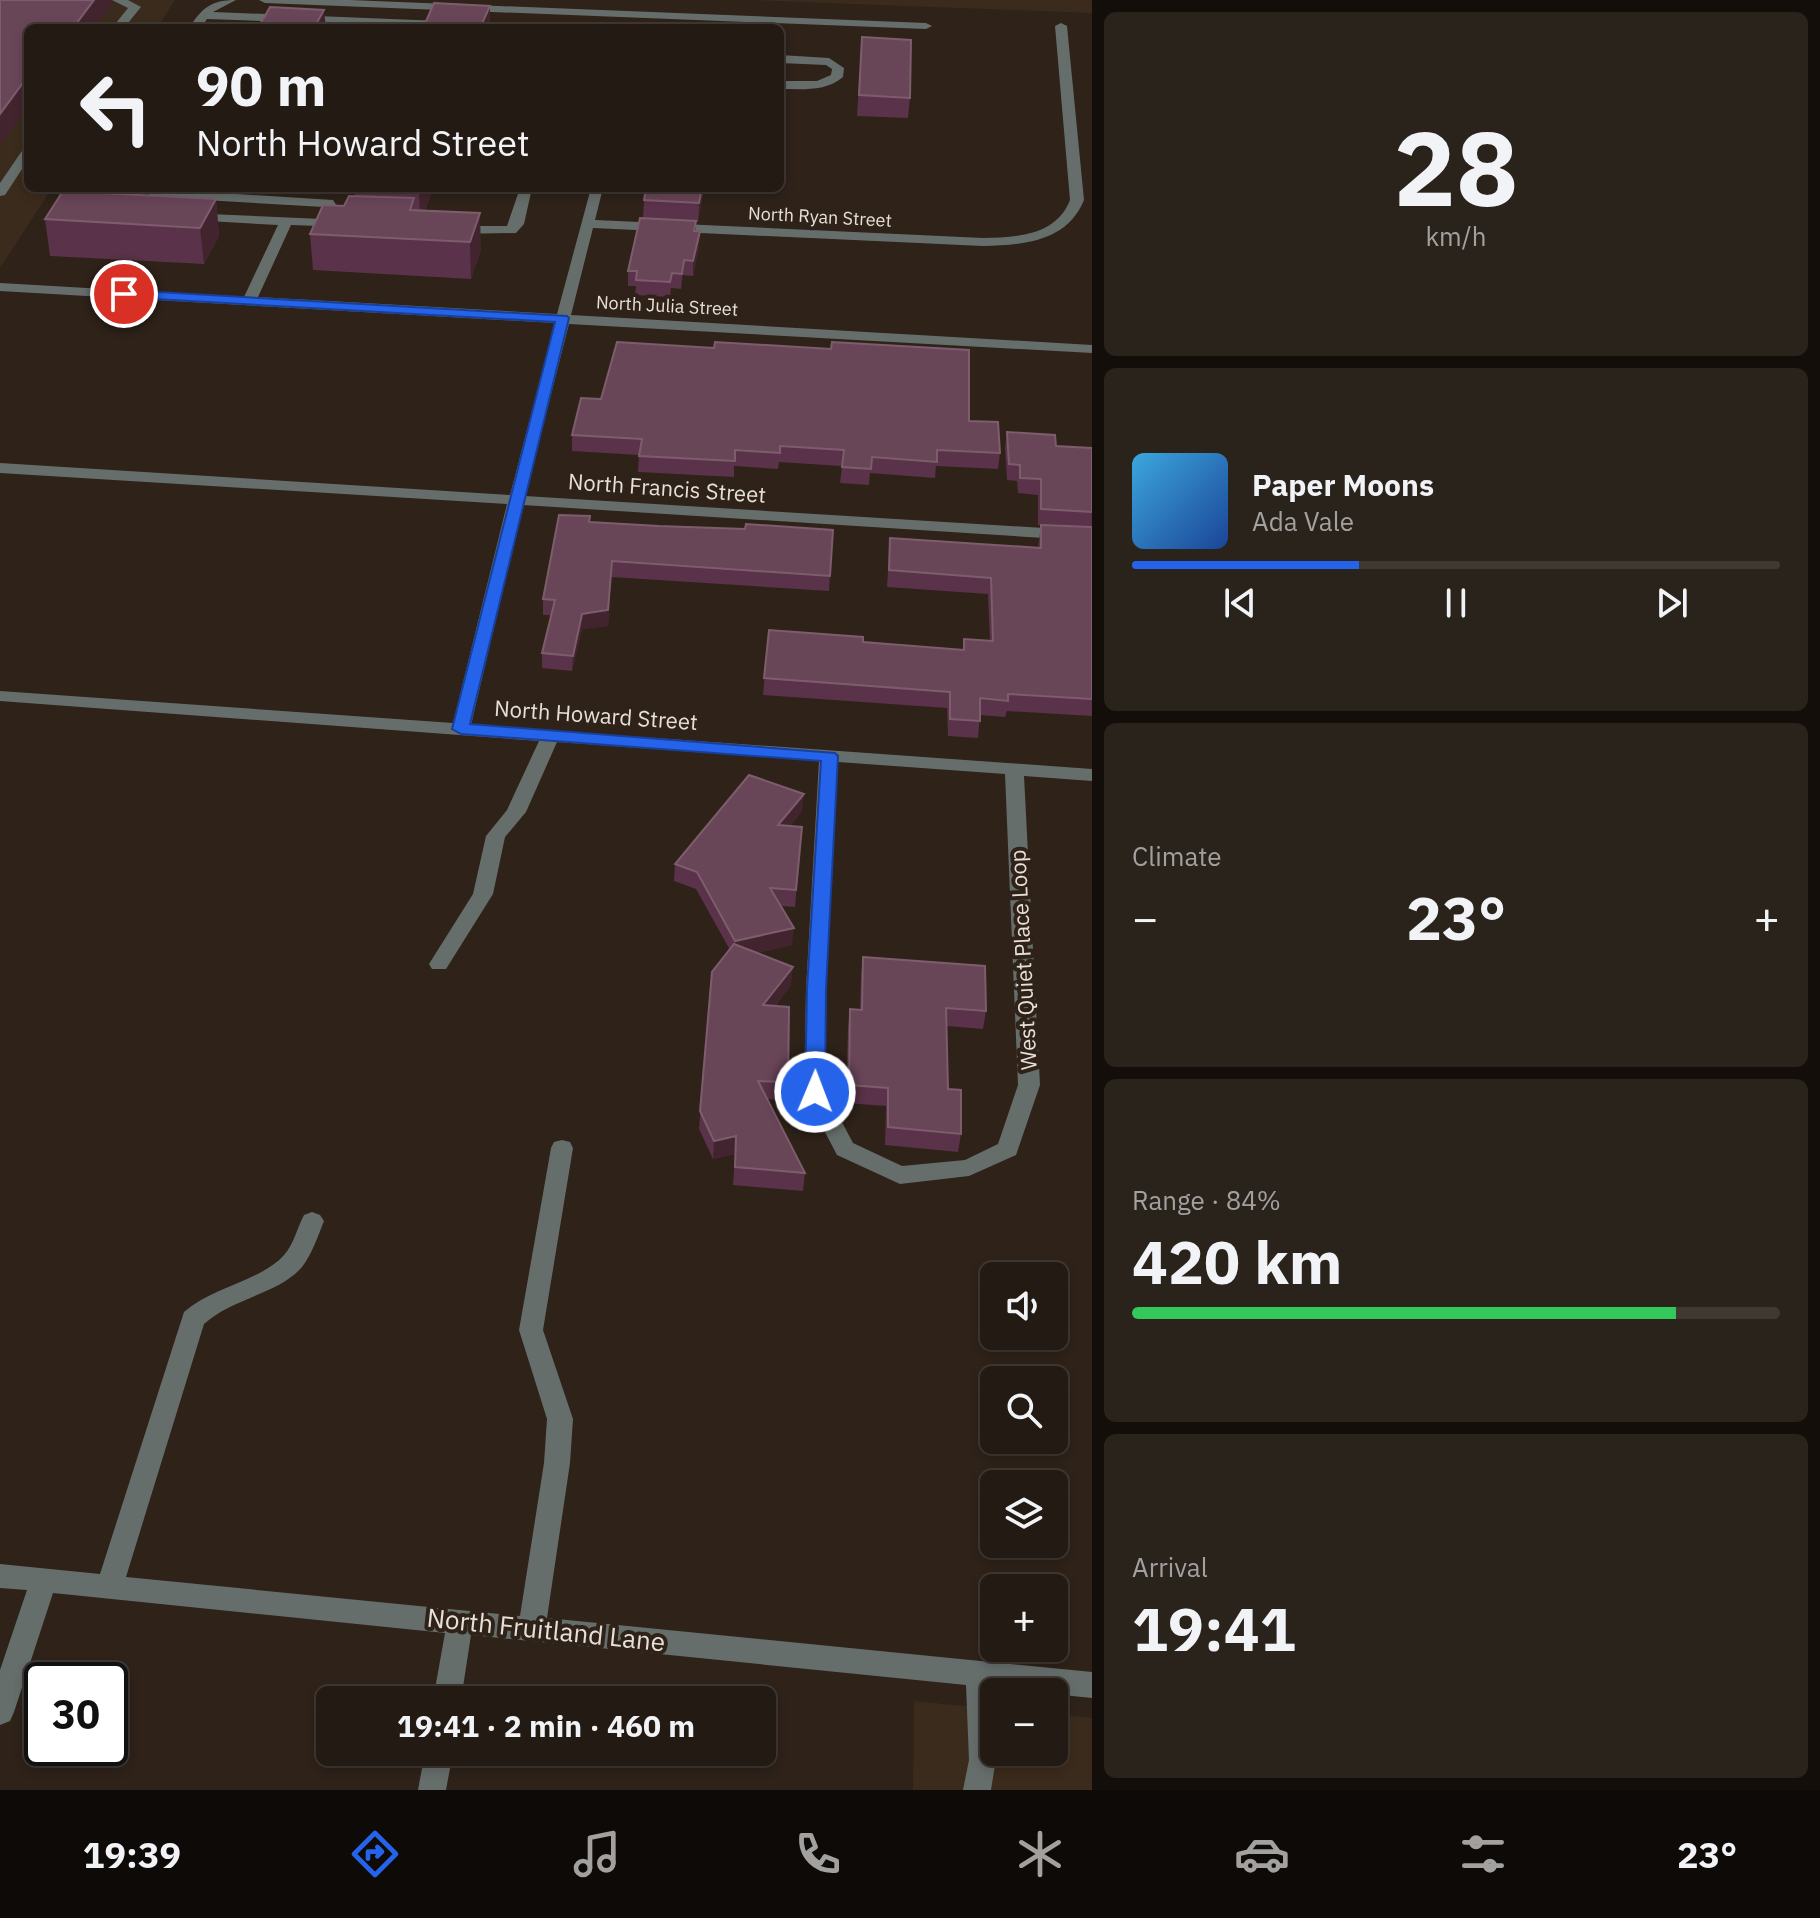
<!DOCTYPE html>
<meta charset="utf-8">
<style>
:root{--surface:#221a13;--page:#2a231c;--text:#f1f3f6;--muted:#a2a1a0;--line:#3f3833;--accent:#2563eb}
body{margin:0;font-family:"IBM Plex Sans",sans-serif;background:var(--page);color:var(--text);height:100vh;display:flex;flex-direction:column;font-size:30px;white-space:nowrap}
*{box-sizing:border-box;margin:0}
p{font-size:26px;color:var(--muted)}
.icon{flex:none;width:44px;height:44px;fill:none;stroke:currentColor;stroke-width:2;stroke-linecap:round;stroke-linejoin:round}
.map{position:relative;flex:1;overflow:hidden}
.details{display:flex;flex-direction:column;gap:12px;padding:12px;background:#130e0a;width:728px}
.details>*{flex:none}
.banner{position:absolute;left:24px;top:24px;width:760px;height:168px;border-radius:12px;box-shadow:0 4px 12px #0003,0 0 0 2px var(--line);background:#221a13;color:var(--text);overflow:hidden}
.buttons{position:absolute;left:980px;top:1262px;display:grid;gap:16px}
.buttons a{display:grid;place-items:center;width:88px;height:88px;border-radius:12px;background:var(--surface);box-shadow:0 4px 12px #0003,0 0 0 2px var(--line);font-size:40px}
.speed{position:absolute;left:24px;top:1662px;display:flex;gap:16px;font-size:40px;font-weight:700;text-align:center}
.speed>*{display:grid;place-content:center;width:104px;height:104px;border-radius:50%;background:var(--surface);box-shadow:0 4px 12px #0003,0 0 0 2px var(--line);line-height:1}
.speed .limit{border:4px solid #111;border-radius:12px;background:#fff;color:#111}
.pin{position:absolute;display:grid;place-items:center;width:68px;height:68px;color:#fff;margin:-34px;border:4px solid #fff;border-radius:50%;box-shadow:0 2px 8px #0007}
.me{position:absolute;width:88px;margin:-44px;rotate:1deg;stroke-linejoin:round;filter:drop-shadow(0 0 6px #0008)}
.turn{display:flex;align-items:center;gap:28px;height:168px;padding:0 40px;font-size:36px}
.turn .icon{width:104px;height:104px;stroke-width:2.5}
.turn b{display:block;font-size:56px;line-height:68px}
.big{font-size:60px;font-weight:700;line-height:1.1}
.details .card{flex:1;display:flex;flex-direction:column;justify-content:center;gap:12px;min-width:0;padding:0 28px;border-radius:12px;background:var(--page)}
.details .dial{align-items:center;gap:0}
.dial b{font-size:104px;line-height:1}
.song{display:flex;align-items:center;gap:24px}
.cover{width:96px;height:96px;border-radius:12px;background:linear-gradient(135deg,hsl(200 70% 55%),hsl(220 70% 35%))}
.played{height:8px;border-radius:4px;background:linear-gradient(90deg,var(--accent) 35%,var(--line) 35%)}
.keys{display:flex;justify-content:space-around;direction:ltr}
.heat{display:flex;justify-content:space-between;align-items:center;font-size:44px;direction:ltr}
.charge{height:12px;border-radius:6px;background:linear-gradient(90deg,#34c759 84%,var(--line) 0)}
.trip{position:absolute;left:316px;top:1686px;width:460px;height:80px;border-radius:12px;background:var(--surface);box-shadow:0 4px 12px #0003,0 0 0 2px var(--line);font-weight:700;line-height:80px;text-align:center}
.dock{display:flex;height:128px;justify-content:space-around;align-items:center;background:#0e0a08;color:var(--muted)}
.dock .icon{width:56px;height:56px}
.dock .current{color:var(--accent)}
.dock b{font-size:36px;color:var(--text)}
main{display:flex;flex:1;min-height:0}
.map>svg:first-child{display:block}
.built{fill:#3b2b1c}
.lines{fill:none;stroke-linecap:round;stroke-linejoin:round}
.minor{fill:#666e6b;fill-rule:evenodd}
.wall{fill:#5a3249}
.shaded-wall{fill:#42242f}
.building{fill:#694558;stroke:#7d5d6c;stroke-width:2}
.route{fill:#2563eb;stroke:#184099;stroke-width:2}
.labels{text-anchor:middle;stroke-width:8;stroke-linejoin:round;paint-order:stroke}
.far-street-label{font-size:18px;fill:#e7e0d9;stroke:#2e2219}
.street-label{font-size:22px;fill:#e7e0d9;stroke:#2e2219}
.near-street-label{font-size:26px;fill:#e7e0d9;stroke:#2e2219}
</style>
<main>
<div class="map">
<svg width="1092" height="1790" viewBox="0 0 1092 1790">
<rect width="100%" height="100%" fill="#2e2219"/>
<!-- built -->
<g class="built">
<path d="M0,0H175L157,28H28V188H52L0,268Z"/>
<path d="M750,0H1092V13Z"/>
<path d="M914,1701L994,1709V1752H1054V1714L1092,1718V1790H913Z"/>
</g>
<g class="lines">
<!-- minor -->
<g class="minor">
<path d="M112,0H128L141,7L124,28H112L128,8Z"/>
<path d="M236,0L213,12L542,25L548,28H453L207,19L201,28H189C202,8 211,0 236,0Z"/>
<path d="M259,0H350L926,23L932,26L926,29L265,3Z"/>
<path d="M1061,23L1067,26L1084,200C1067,242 1023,245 983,246L593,228L571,315L1092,345V353L569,324L525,496L1092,531V541L523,505L471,725L1092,769V781L1024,776L1040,1085L1016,1155L969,1176L900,1184L837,1155L804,1092L806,989L819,761L557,742L526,812L505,837L493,894L446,969H432L429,964L473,894L486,836L507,810L539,741L0,701V691L453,723L507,504L0,473V463L510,495L555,323L0,291V283L244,297L278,225L190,220L185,219V213L322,219L326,211L324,207L152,197L140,188L333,200L340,211L335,220L347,221V227L291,225L258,297L557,314L591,188H603L595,220L983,238C1017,237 1056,236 1070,200L1055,26ZM838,762L1005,774L1018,1085L998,1144L965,1160L902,1166L853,1143L826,1092V989Z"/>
<path d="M780,55L829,58L844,68L843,77C826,92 801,89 780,89V81H817L831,75L832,69L826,65L780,63Z"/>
<path d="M28,147V160L5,195L0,196V183L24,148Z"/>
<path d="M520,188H532L524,224L516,233L454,234L447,230L454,226H507Z"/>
<path d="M562,1140L570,1142L573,1148L543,1330L573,1419L570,1463L547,1618L1092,1672V1698L994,1688V1752H997L991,1790H963L969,1760L966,1685L471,1635L461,1700H433L445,1633L53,1593L14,1712L10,1721L0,1725V1670L27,1590L0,1588V1564L100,1574L184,1312C214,1286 261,1281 284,1255C294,1244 297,1228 304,1215L312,1212L320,1215L324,1221C318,1236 312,1254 302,1267C279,1294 232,1298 204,1324L126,1577L520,1616L544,1463L547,1419L519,1330L551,1148L554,1142Z"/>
<path d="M425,1752H453L446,1790H418Z"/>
</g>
</g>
<!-- wall -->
<g class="wall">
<path d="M862,37L910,98L908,118L857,116Z"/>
<path d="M355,188H433L425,210L481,250L471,279L313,270L310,234L355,196Z"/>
<path d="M704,188L698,222H696V231H700L699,246L693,276L683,275L681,289L671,288L670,297L635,295L636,286H628V271L643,218L644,200Z"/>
<path d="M216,199L219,236L204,264L50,256L45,219Z"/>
<path d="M969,421L1000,453L998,469L936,466L935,478L870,473L869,485L840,483L842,466L779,462L778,469L734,466V477L638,472L639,455L572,451V435Z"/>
<path d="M1007,432L1056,446L1092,448V716L1007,711L1005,717L980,715L978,738L948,736L947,708L763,695L769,630L863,642L963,650L964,639L990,641L988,594L887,587L889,554L890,538L1038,548L1041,525H1038V495L1018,493L1017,481L1007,480L1005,448Z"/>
<path d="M590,522L830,576L829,591L611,577L608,626L582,629L572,671L542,668V653L552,615H543V599Z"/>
<path d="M802,811L790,826L802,827L795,907L781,906L792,945L757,953L791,985L775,1006L788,1082L786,1100L767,1099L805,1173L803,1191L733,1185L735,1154L713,1159L699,1129L712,972L730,950L696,889L674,881L675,864Z"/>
<path d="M863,957L986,1011L983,1029L947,1026L948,1089L961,1134L958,1152L885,1145L886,1106L846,1103L848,1027L850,1009L860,1010L861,975Z"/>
</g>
<!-- shaded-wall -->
<g class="shaded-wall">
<path d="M94,0H110L111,5L94,28H73Z"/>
<path d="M490,6V28H480Z"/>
<path d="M324,10L326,28H314Z"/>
<path d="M28,76V107L0,145V114Z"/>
<path d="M419,188H433L420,222Z"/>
<path d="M702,188H704L698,222L699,203Z"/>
<path d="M216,199L219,236L204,264L200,228Z"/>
<path d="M480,213L481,250L471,279L470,242Z"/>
<path d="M700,231L699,246L693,276V261Z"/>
<path d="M684,260L683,275L681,289L682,274Z"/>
<path d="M612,561L608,626L582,629L572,671L573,656L582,614Z"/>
<path d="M804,794L802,811L777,842L778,825Z"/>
<path d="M794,928L792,945L734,958L735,941Z"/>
<path d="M793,967L791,985L761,1023L763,1005Z"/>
<path d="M736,1136L735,1154L713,1159L714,1141Z"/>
</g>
<!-- building -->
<g class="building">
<path d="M0,0H94L73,28H28V76L0,114Z"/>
<path d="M434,3L490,6L480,28H423Z"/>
<path d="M270,7L324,10L314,28H258Z"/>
<path d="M862,37L911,40L910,98L859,95Z"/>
<path d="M646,188H702L699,203L644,200Z"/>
<path d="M63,191L216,199L200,228L45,219Z"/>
<path d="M349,196L414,198L410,210L480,213L470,242L310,234L323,205L344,206Z"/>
<path d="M640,218L696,221L694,231H700L693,261L684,260L682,274L672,273L670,282L636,280L637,271H628Z"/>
<path d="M617,342L714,348L715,342L831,349L832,342L969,350V421L998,422L1000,453L937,450V462L872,457L871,469L842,467L844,450L780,446V453L735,450V461L639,456L642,439L572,435L581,398L601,399Z"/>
<path d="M1007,432L1055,435L1056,446L1092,448V512L1041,509V479L1020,478V465L1009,464Z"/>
<path d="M559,515L590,516L589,522L659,526L745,529L746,524L833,530L830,576L612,561L608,610L582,614L573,656L542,653L555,600L543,599Z"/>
<path d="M1041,525L1092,527V699L1008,694V701L980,698V721L950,719V692L764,678L769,630L863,637V642L964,650V639L993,641L991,578L889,570L890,538L1041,548Z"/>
<path d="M749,775L804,794L778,825L802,827L796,890L770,888L794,928L735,941L697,872L675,864Z"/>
<path d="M734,944L793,967L763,1005L789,1007L788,1082L758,1081L805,1173L735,1167L736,1136L714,1141L700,1111L712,972Z"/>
<path d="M863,957L985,966L986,1011L946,1008L948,1089L961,1090V1134L888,1127V1088L849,1085L850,1009L862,1010Z"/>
</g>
<!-- route -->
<path class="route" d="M124,290L567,316L569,318L470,724L835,753L838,756L826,989L825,1092L822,1097H808L805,1092L807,989L821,761L461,734L452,729L555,322L120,297V291Z"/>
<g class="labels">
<!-- far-street labels -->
<g class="far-street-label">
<text transform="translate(820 217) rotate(3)" y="6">North Ryan Street</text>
<text transform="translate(667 306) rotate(3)" y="6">North Julia Street</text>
</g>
<!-- street labels -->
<g class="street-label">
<text transform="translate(667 488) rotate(4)" y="8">North Francis Street</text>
<text transform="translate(596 715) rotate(4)" y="8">North Howard Street</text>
<text transform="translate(1023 960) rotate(-93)" y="8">West Quiet Place Loop</text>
</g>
<!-- near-street labels -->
<g class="near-street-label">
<text transform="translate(546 1630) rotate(6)" y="9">North Fruitland Lane</text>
</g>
</g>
</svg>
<div class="buttons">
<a><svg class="icon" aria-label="sound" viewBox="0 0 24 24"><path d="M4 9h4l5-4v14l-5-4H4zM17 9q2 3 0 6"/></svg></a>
<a><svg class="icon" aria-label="search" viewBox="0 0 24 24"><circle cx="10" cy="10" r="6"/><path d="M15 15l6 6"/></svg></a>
<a><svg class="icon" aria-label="layers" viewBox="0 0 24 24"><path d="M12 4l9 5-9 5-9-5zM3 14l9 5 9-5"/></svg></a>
<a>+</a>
<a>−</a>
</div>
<div class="speed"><div class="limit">30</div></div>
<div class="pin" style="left:124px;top:294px;background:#d93025"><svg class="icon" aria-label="arrive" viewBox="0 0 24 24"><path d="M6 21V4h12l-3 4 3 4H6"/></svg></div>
<svg class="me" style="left:815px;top:1092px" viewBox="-20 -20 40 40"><circle r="17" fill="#2563eb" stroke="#fff" stroke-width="3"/><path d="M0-11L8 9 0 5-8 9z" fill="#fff"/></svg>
<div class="trip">19:41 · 2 min · 460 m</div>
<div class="banner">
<div class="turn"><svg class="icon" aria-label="left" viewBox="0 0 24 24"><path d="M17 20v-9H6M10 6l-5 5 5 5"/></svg><div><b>90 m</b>North Howard Street</div></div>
</div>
</div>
<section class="details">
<div class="card dial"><b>28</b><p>km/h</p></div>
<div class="card">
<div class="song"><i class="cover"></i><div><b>Paper Moons</b><p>Ada Vale</p></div></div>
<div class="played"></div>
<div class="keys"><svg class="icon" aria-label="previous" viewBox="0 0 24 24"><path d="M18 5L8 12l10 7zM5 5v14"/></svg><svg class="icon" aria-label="pause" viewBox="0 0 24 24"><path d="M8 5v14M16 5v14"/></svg><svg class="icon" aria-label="next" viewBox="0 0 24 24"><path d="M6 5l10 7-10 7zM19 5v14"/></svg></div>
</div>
<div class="card"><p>Climate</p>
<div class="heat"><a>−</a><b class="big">23°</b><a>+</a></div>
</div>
<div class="card"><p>Range · 84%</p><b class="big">420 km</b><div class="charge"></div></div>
<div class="card"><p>Arrival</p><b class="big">19:41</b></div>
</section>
</main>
<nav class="dock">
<b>19:39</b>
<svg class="icon current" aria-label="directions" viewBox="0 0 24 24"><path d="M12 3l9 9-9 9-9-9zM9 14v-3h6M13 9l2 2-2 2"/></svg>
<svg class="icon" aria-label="music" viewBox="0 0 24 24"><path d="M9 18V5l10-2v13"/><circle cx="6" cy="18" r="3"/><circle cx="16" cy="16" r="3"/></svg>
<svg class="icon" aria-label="phone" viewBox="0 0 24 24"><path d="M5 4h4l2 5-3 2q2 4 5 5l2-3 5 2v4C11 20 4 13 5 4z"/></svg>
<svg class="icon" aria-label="climate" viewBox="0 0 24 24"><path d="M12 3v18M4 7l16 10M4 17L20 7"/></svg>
<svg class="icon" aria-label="car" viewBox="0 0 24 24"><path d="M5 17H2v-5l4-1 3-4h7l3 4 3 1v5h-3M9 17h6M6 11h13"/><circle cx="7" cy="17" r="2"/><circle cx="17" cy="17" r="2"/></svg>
<svg class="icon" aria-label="filters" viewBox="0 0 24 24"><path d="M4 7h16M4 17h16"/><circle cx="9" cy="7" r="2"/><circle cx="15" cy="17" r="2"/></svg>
<b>23°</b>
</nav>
